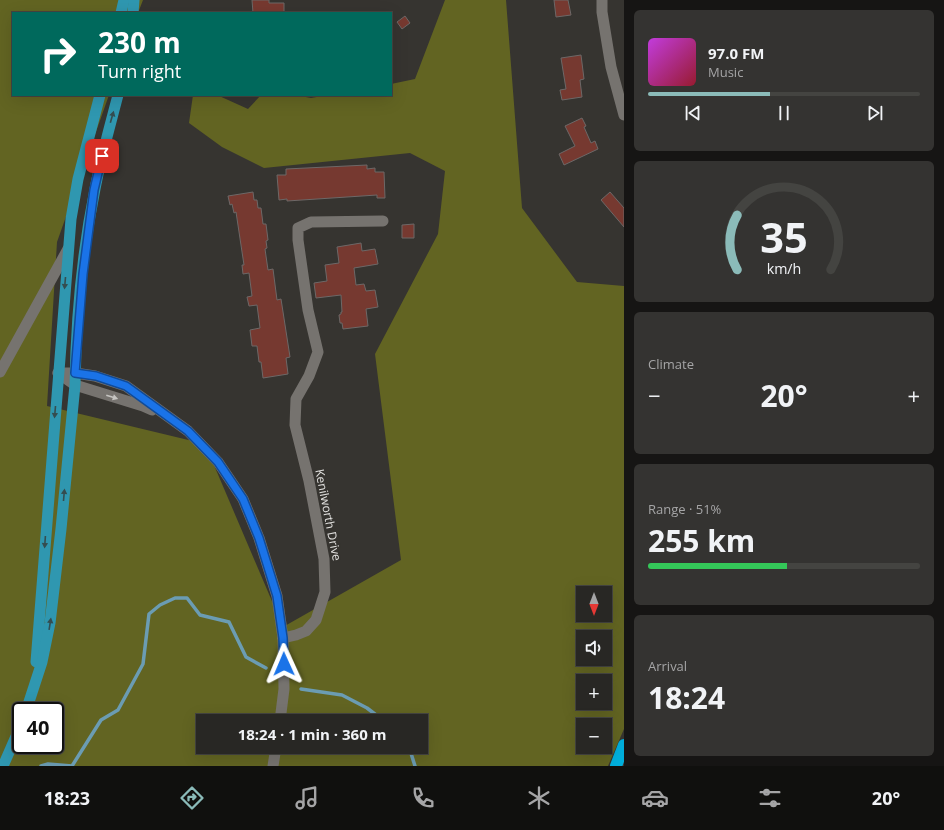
<!DOCTYPE html>
<meta charset="utf-8">
<style>
:root{--surface:#282724;--page:#343331;--text:#f1f3f6;--muted:#a5a5a6;--line:#444441;--accent:#8bbbb9}
body{margin:0;font-family:"Open Sans",sans-serif;background:var(--page);color:var(--text);height:100vh;display:flex;flex-direction:column;font-size:15px;white-space:nowrap}
*{box-sizing:border-box;margin:0}
p{font-size:13px;color:var(--muted)}
.icon{flex:none;width:22px;height:22px;fill:none;stroke:currentColor;stroke-width:2;stroke-linecap:round;stroke-linejoin:round}
.map{position:relative;flex:1;overflow:hidden}
.side{display:flex;flex-direction:column;gap:10px;padding:10px;background:#161514;width:320px}
.side>*{flex:none}
.hud{position:absolute;left:12px;top:12px;width:380px;height:84px;border-radius:0px;box-shadow:0 4px 16px #0002,0 0 0 1px var(--line);background:#00695c;color:#fff;overflow:hidden}
.needle{width:26px;rotate:180deg}
.controls{position:absolute;left:576px;top:586px;display:grid;gap:8px}
.controls a{display:grid;place-items:center;width:36px;height:36px;border-radius:0px;background:var(--surface);box-shadow:0 4px 16px #0002,0 0 0 1px var(--line);font-size:20px}
.speed{position:absolute;left:12px;top:702px;display:flex;gap:8px;font-size:20px;font-weight:700;text-align:center}
.speed>*{display:grid;place-content:center;width:52px;height:52px;border-radius:50%;background:var(--surface);box-shadow:0 4px 16px #0002,0 0 0 1px var(--line);line-height:1}
.speed .limit{border:2px solid #111;border-radius:6px;background:#fff;color:#111}
.pin{position:absolute;display:grid;place-items:center;width:34px;height:34px;color:#fff;margin:-17px;border-radius:8px;box-shadow:0 2px 6px #0006}
.me{position:absolute;width:44px;margin:-22px;rotate:359deg;stroke-linejoin:round;filter:drop-shadow(0 0 3px #0008)}
.turn{display:flex;align-items:center;gap:14px;height:84px;padding:0 20px;font-size:18px}
.turn .icon{width:52px;height:52px;stroke-width:2.5}
.turn b{display:block;font-size:28px;line-height:34px}
.big{font-size:30px;font-weight:700;line-height:1.1}
.side .card{flex:1;display:flex;flex-direction:column;justify-content:center;gap:6px;min-width:0;padding:0 14px;border-radius:6px;background:var(--page)}
.side .dial{align-items:center;gap:0}
.dial svg{height:104px;overflow:visible;fill:none;stroke:var(--line);stroke-width:7;stroke-linecap:round;text-anchor:middle}
.dial text{fill:var(--text);stroke:none}
.song{display:flex;align-items:center;gap:12px}
.cover{width:48px;height:48px;border-radius:6px;background:linear-gradient(135deg,hsl(290 70% 55%),hsl(350 70% 35%))}
.played{height:4px;border-radius:2px;background:linear-gradient(90deg,var(--accent) 45%,var(--line) 45%)}
.keys{display:flex;justify-content:space-around;direction:ltr}
.heat{display:flex;justify-content:space-between;align-items:center;font-size:22px;direction:ltr}
.charge{height:6px;border-radius:3px;background:linear-gradient(90deg,#34c759 51%,var(--line) 0)}
.trip{position:absolute;left:196px;top:714px;width:232px;height:40px;border-radius:0px;background:var(--surface);box-shadow:0 4px 16px #0002,0 0 0 1px var(--line);font-weight:700;line-height:40px;text-align:center}
.dock{display:flex;height:64px;justify-content:space-around;align-items:center;background:#10100e;color:var(--muted)}
.dock .icon{width:28px;height:28px}
.dock .selected{color:var(--accent)}
.dock b{font-size:18px;color:var(--text)}
main{display:flex;flex:1;min-height:0}
.map>svg:first-child{display:block}
.forest{fill:#626422;fill-rule:evenodd}
.lines{fill:none;stroke-linecap:round;stroke-linejoin:round}
.stream{stroke:#6b9cb3;stroke-width:3.5}
.building{fill:#763930;stroke:#6d6867}
.minor{stroke:#76736f;stroke-width:11}
.tertiary{stroke:#76736f;stroke-width:11}
.primary{stroke:#2f97b0;stroke-width:11}
.motorway{stroke:#00afdc;stroke-width:12}
.oneway{fill:#344d50}
.oneway2{fill:#c6c5c2}
.route-casing{stroke:#114b97;stroke-width:10}
.route{stroke:#1a73e8;stroke-width:7}
.labels{text-anchor:middle;stroke-width:4;stroke-linejoin:round;paint-order:stroke}
.street-label{font-size:12px;fill:#e1e0de;stroke:#363430}
</style>
<main>
<div class="map">
<svg width="624" height="766" viewBox="0 0 624 766">
<rect width="100%" height="100%" fill="#363430"/>
<!-- forest -->
<path class="forest" d="M0,0H143L138,13H13V95H109L57,242L47,406L205,444L283,627L401,560L375,354L438,234L445,171L410,153L264,168L222,147L189,123L193,95H217L248,109L261,95H295L311,98L328,95H391V84L415,79L445,0H506L522,208L577,282L624,286V729L608,766H0ZM583,593H605V615H583ZM583,637H605V659H583ZM583,681H605V703H583ZM21,711H55V745H21ZM203,721H421V747H203ZM583,725H605V747H583Z"/>
<g class="lines">
<!-- stream -->
<g class="stream">
<path d="M301,689L342,695L367,708L384,721"/>
<path d="M409,747L415,766"/>
<path d="M41,766L48,764L72,766L101,720L118,710L143,664L149,614L160,605L175,598H187L200,615L229,622L246,657L266,668"/>
</g>
</g>
<!-- building -->
<g class="building">
<path d="M252,0H269V3H284V13H253Z"/>
<path d="M554,0H568L571,15L556,17Z"/>
<path d="M405,16L410,23L402,29L397,22Z"/>
<path d="M581,55L584,79L580,80L582,97L562,100L560,90L566,89L561,58Z"/>
<path d="M582,118L586,126L584,127L591,143L595,141L598,149L564,165L559,154L575,146L565,126Z"/>
<path d="M367,165V169L375,168V172H384L385,198H377V195L287,201V199L279,200L277,175H286V169Z"/>
<path d="M253,192L254,200H257L258,208H261L263,224H266L268,240L266,241L267,248L265,249L268,270L273,269L277,300L281,299L290,357L286,358L288,374L263,378L261,362H259L257,346H252L250,330L260,328L257,305L249,306L247,297L252,296L249,273L243,274L242,265H244L236,212L234,213L232,204L230,205L228,196Z"/>
<path d="M610,192L624,208V227L601,200Z"/>
<path d="M414,224V238H402V225Z"/>
<path d="M361,243L362,251L375,249L378,264L354,268L356,285L364,284L366,291L375,290L378,307L366,309L368,326L343,329L342,323H340L339,315L341,314V312H342L341,295L316,298L314,283L327,281L325,265L339,263L337,247Z"/>
</g>
<g class="lines">
<!-- minor -->
<g class="minor">
<path d="M602,0V12L611,67L624,115"/>
<path d="M0,372L68,249"/>
<path d="M283,638L296,635L306,631L316,620L325,592L324,559L309,481L295,425L296,399L309,376L318,352L308,310L298,240V228L311,222L383,221"/>
</g>
<!-- tertiary -->
<g class="tertiary">
<path d="M58,373H75L95,376L126,386L188,431L218,462L243,499L259,538L277,596L283,638L284,689L280,721"/>
<path d="M58,373L75,385L143,406L152,410"/>
<path d="M273,766L276,747"/>
</g>
<!-- primary -->
<g class="primary">
<path d="M121,13L124,0"/>
<path d="M133,13L134,0"/>
<path d="M36,662L71,219L78,179L100,95"/>
<path d="M26,711L42,662L50,623L61,529L75,385C76,320 82,253 95,189C101,157 110,126 118,95"/>
<path d="M3,766L21,725"/>
</g>
<!-- motorway -->
<path class="motorway" d="M616,766L624,745"/>
</g>
<!-- one-way arrows -->
<defs><path id="oneway-solid" d="M-6-.8H1V-3.2L6.5 0L1 3.2V.8H-6Z"/></defs>
<g class="oneway">
<use href="#oneway-solid" transform="translate(112 117) rotate(-74)"/>
<use href="#oneway-solid" transform="translate(65 283) rotate(95)"/>
<use href="#oneway-solid" transform="translate(55 412) rotate(95)"/>
<use href="#oneway-solid" transform="translate(64 495) rotate(-85)"/>
<use href="#oneway-solid" transform="translate(45 542) rotate(94)"/>
<use href="#oneway-solid" transform="translate(50 624) rotate(-81)"/>
</g>
<use class="oneway2" href="#oneway-solid" transform="translate(112 397) rotate(17)"/>
<g class="lines">
<defs>
<path id="route" d="M102,156L94,190L83,274L75,373L96,376L126,386L188,431L218,462L243,499L259,538L277,596L283,638L284,664"/>
</defs>
<!-- route casing -->
<use href="#route" class="route-casing"/>
<!-- route -->
<use href="#route" class="route"/>
</g>
<g class="labels">
<!-- street labels -->
<g class="street-label">
<text transform="translate(328 515) rotate(79)" y="4">Kenilworth Drive</text>
</g>
</g>
</svg>
<div class="controls">
<a><svg class="needle" viewBox="-14 -14 28 28"><path d="M0-13l5 13h-10z" fill="#e53935"/><path d="M0 13l5-13h-10z" fill="#a5a5a6"/></svg></a>
<a><svg class="icon" aria-label="sound" viewBox="0 0 24 24"><path d="M4 9h4l5-4v14l-5-4H4zM17 9q2 3 0 6"/></svg></a>
<a>+</a>
<a>−</a>
</div>
<div class="speed"><div class="limit">40</div></div>
<div class="pin" style="left:102px;top:156px;background:#d93025"><svg class="icon" aria-label="arrive" viewBox="0 0 24 24"><path d="M6 21V4h12l-3 4 3 4H6"/></svg></div>
<svg class="me" style="left:284px;top:664px" viewBox="-20 -20 40 40"><path d="M0-17L14 15 0 8-14 15z" fill="#1a73e8" stroke="#fff" stroke-width="4"/></svg>
<div class="trip">18:24 · 1 min · 360 m</div>
<div class="hud">
<div class="turn"><svg class="icon" aria-label="right" viewBox="0 0 24 24"><path d="M7 20v-9h11M14 6l5 5-5 5"/></svg><div><b>230 m</b>Turn right</div></div>
</div>
</div>
<section class="side">
<div class="card">
<div class="song"><i class="cover"></i><div><b>97.0 FM</b><p>Music</p></div></div>
<div class="played"></div>
<div class="keys"><svg class="icon" aria-label="previous" viewBox="0 0 24 24"><path d="M18 5L8 12l10 7zM5 5v14"/></svg><svg class="icon" aria-label="pause" viewBox="0 0 24 24"><path d="M8 5v14M16 5v14"/></svg><svg class="icon" aria-label="next" viewBox="0 0 24 24"><path d="M6 5l10 7-10 7zM19 5v14"/></svg></div>
</div>
<div class="card dial"><svg viewBox="0 0 100 80">
<path d="M14 69A42 42 0 1 1 86 69"/>
<path d="M14 69A42 42 0 0 1 14 27" stroke="#8bbbb9"/>
<text x="50" y="56" font-size="32" font-weight="700">35</text>
<text x="50" y="72" font-size="11">km/h</text>
</svg></div>
<div class="card"><p>Climate</p>
<div class="heat"><a>−</a><b class="big">20°</b><a>+</a></div>
</div>
<div class="card"><p>Range · 51%</p><b class="big">255 km</b><div class="charge"></div></div>
<div class="card"><p>Arrival</p><b class="big">18:24</b></div>
</section>
</main>
<nav class="dock">
<b>18:23</b>
<svg class="icon selected" aria-label="directions" viewBox="0 0 24 24"><path d="M12 3l9 9-9 9-9-9zM9 14v-3h6M13 9l2 2-2 2"/></svg>
<svg class="icon" aria-label="music" viewBox="0 0 24 24"><path d="M9 18V5l10-2v13"/><circle cx="6" cy="18" r="3"/><circle cx="16" cy="16" r="3"/></svg>
<svg class="icon" aria-label="phone" viewBox="0 0 24 24"><path d="M5 4h4l2 5-3 2q2 4 5 5l2-3 5 2v4C11 20 4 13 5 4z"/></svg>
<svg class="icon" aria-label="climate" viewBox="0 0 24 24"><path d="M12 3v18M4 7l16 10M4 17L20 7"/></svg>
<svg class="icon" aria-label="car" viewBox="0 0 24 24"><path d="M5 17H2v-5l4-1 3-4h7l3 4 3 1v5h-3M9 17h6M6 11h13"/><circle cx="7" cy="17" r="2"/><circle cx="17" cy="17" r="2"/></svg>
<svg class="icon" aria-label="filters" viewBox="0 0 24 24"><path d="M4 7h16M4 17h16"/><circle cx="9" cy="7" r="2"/><circle cx="15" cy="17" r="2"/></svg>
<b>20°</b>
</nav>
